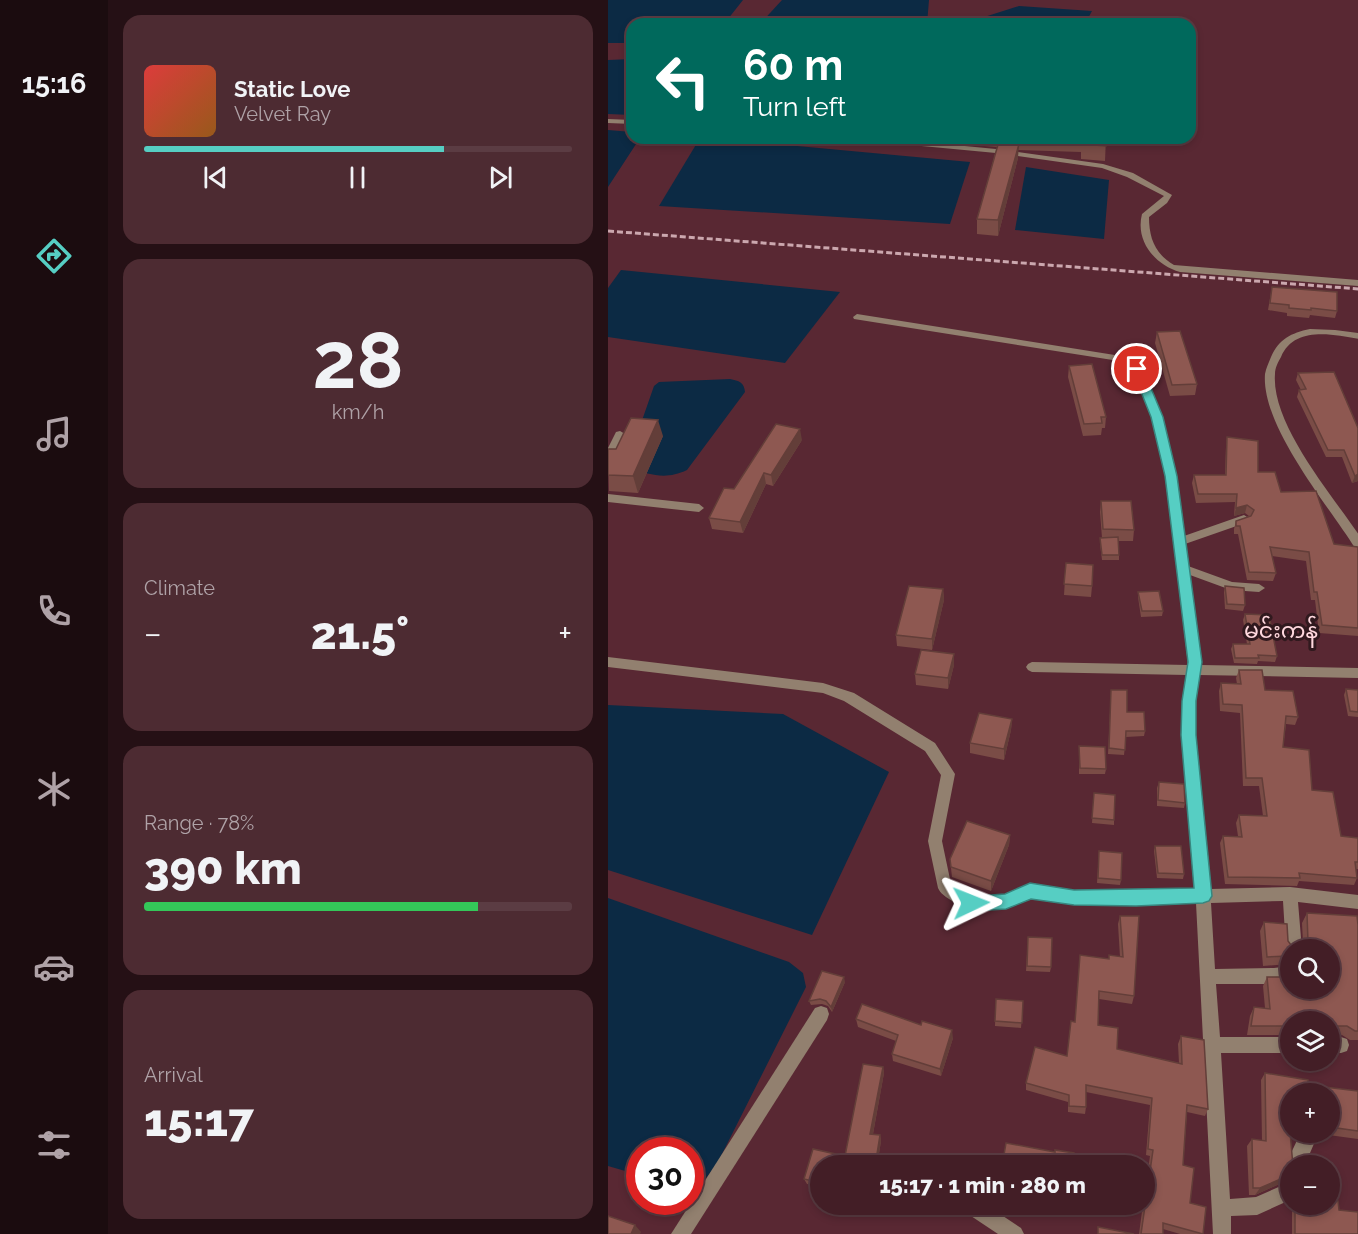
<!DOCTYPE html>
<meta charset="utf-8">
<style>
:root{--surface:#431e26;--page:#4d2b32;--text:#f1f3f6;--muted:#afa2a7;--line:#5b3c43;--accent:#56cec3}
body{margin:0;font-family:Raleway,"Noto Sans Myanmar",sans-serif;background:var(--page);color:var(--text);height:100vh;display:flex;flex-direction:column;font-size:22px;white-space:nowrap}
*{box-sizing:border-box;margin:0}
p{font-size:20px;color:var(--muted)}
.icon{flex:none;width:33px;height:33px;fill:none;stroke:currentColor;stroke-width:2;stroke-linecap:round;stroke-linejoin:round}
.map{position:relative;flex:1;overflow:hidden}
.sheet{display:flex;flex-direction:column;gap:15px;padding:15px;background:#251015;width:500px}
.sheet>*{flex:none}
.banner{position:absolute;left:18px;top:18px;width:570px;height:126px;border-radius:18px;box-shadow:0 3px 9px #0003,0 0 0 2px var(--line);background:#00695c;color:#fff;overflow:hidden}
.controls{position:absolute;left:672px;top:939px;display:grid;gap:12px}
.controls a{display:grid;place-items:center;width:60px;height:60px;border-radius:50%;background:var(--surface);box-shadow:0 3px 9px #0003,0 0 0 2px var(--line);font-size:30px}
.speed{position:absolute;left:18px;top:1137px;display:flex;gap:12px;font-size:30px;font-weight:700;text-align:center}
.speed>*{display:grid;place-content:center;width:78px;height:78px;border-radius:50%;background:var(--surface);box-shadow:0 3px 9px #0003,0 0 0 2px var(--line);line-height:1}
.speed .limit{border:9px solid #d22;background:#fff;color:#111}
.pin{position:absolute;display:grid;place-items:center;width:51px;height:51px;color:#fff;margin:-26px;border:3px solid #fff;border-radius:50%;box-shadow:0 2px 6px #0007}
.me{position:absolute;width:66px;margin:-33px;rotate:88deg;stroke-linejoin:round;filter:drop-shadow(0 0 4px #0008)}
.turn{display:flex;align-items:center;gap:21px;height:126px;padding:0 18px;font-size:27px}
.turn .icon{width:78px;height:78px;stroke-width:2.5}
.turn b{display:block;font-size:42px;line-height:51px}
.big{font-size:45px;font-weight:800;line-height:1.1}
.sheet .card{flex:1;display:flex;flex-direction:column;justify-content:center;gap:9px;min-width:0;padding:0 21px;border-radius:18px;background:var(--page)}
.sheet .dial{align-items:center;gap:0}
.dial b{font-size:78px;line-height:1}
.song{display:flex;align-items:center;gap:18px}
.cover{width:72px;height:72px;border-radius:9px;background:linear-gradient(135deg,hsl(0 70% 55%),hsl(30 70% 35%))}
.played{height:6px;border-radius:3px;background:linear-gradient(90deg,var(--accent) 70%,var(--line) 70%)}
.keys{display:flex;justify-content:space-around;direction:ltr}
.heat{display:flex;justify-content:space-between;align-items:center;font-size:33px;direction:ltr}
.charge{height:9px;border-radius:4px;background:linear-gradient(90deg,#34c759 78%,var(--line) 0)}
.trip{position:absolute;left:202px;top:1155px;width:345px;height:60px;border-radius:30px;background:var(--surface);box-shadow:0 3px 9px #0003,0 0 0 2px var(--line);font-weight:800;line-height:60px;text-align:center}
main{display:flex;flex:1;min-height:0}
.tab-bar{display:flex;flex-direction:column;width:108px;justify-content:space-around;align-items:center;background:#1b0c0f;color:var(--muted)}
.tab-bar .icon{width:42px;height:42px}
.tab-bar .on{color:var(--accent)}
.tab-bar b{font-size:27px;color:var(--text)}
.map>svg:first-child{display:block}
.water{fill:#0c2a44}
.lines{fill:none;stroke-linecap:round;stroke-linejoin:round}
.minor{fill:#92806f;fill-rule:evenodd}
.rail{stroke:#cba7ae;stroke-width:3;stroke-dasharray:6 3;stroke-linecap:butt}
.wall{fill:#7a4c46}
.shaded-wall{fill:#633e39}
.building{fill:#8e5851;stroke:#633e39;stroke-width:1.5}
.route{fill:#56cec3;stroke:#38867f;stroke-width:1.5}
.labels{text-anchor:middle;stroke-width:6;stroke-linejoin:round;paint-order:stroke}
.quarter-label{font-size:22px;fill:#ffd8de;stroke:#30191e}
</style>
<main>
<nav class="tab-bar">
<b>15:16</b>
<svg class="icon on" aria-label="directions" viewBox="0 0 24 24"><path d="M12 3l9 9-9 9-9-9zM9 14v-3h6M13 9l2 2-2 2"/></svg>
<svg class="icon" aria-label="music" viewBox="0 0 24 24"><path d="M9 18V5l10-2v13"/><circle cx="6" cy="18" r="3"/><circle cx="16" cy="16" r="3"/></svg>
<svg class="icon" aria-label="phone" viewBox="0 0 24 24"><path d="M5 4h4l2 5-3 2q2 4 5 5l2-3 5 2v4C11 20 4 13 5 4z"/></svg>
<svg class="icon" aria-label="climate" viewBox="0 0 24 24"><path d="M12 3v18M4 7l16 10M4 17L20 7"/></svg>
<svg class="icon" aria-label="car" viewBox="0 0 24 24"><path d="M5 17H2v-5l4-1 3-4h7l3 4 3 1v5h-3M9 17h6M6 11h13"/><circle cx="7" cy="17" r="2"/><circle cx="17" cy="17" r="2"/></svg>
<svg class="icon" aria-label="filters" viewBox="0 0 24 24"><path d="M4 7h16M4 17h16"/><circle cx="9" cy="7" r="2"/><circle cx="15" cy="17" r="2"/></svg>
</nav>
<section class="sheet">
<div class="card">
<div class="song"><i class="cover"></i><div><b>Static Love</b><p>Velvet Ray</p></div></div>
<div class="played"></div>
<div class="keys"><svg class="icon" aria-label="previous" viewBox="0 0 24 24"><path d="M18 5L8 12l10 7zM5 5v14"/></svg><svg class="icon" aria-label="pause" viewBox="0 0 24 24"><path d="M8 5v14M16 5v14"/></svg><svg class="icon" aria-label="next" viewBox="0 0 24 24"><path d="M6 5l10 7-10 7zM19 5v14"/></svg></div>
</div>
<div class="card dial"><b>28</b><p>km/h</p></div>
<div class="card"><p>Climate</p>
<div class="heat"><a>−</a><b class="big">21.5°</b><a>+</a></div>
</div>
<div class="card"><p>Range · 78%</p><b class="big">390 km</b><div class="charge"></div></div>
<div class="card"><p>Arrival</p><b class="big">15:17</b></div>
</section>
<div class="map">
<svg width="751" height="1234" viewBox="0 0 751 1234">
<rect width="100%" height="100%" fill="#592833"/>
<!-- water -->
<g class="water">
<path d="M0,0H135L116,24H24V43H0Z"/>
<path d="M174,0H321L319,24H152Z"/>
<path d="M411,6L484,11L477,24H366L370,19Z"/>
<path d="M24,59V115L0,114V60Z"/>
<path d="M0,130L24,132V138H32L0,187Z"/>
<path d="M92,138H103L362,162L342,224L51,206Z"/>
<path d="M418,167L501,180L496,239L407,230Z"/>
<path d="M13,270L232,292L177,363L0,337V288Z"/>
<path d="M122,379C131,381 136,382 137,392L79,470C58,480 43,475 22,468L31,429L46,386L51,382Z"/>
<path d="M0,705L175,714L281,772L204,935L0,870Z"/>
<path d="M0,898L181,962L195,973L198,987L109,1164L95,1182L83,1186L82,1150H32L31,1175L0,1166Z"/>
</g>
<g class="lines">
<!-- minor -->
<g class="minor">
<path d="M0,119L24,120V124L0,123Z"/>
<path d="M246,138H273L388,149L495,164L525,173L564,195L559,203L541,217C541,238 547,254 566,265L751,280V286L572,272C547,265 527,241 534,214L556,196L519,177L494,168L388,153L250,140Z"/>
<path d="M249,314L513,356L526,362L534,369L554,417L568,476L576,536L636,515L642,519L640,522L577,544L580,566L624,582L651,584L657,588L651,592L623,590L582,575L593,665L751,668V678L591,675C581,742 596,821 602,889L682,887L751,895V909L690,902L694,950H682V956L678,950L675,901L603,903L607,969L666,968L682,966V981L666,984H608L612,1037H682V1053H613L622,1199L648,1197L682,1182V1200L649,1215L623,1216V1234H605L588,903L466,905L422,898L398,908L364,910C354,906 334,898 330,888L320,841L333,775L317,751L236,701L215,693L0,667V657L215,683L246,693L327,743L347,774L334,841L343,884L365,896L398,894L422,884L466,891L587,890C582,821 568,742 579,675L424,672L420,670L418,667L420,664L424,662L580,665L558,476L544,417L525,370L511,361L246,319L245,317Z"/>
<path d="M702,329L727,330L751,333V339C724,334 686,326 673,357C670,362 667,368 667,374C663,424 724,495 751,535V549L747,548C720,505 653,426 657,374C658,368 661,362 663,357C671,339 683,333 702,329Z"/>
<path d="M12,431L17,434L5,459L0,462V448L8,432Z"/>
<path d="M0,494L91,504L96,508L91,512L0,502Z"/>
<path d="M213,1006L219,1008L221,1014L219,1020L83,1234H63L207,1008Z"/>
<path d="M722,1037H733L739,1039L741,1045L739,1051L733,1053H722Z"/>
<path d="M693,1132H711L702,1153L700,1166L682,1167L684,1151Z"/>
<path d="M351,1204H377L413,1228L416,1234H390L354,1210Z"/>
</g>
<!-- rail -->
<path class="rail" d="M0,231L751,289"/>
</g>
<!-- wall -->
<g class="wall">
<path d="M315,138H340V142L315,140Z"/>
<path d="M376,138H498L497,161L473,159V152L410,150V158L390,236L369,234V219L389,147L376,146Z"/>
<path d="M664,287L729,311L727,318L702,315L701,318L679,316V313L660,310Z"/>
<path d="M549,332L589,384L587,395L562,396L547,343Z"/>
<path d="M461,366L498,417L497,428H494L493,435L475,436L460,377Z"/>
<path d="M690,373L750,428V482V481L744,483L734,457H718L689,397L691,390H693L688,380Z"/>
<path d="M55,436L30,493L1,491L0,449H8Z"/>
<path d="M619,437L650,472L673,492L726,544L750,547V641V636L711,633L707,600H703L698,561L664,556L668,573L665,581L639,580L630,534H626V529L628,521L641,516L637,513L626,516L627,502L588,503L584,483L586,475H617L618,446Z"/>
<path d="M194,440L165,486L158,484L135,533L104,529L101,518L126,489Z"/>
<path d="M493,501L526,530L525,541H510L511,555V560H494L492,543V538H494L492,512Z"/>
<path d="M458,563L484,586L483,597L456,595Z"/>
<path d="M617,586L637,605L635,611L617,609L616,592Z"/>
<path d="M335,589L336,600L324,650L289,646L288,635Z"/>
<path d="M530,592L555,611L554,616L533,617L530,597Z"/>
<path d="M637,614L669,656L667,662L650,661L649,664L626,663L623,649L625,644H639L635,620Z"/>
<path d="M346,665L340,689L308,685L307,674Z"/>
<path d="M631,670L657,690L690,717L687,725L678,724L675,747L733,836L750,838V869H748L749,878L746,885L691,881L689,886L617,884L612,843L615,836H630L628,823L631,815L655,816L651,786H635L632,713L612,711L611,691L613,683L629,684L628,678Z"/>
<path d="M738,689L750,690V717L740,716L736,695Z"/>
<path d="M503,690L519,712L537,731L536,736L518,737L516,755L500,754Z"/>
<path d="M404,719L403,730L396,760L362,753V743Z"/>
<path d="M471,746L498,769L497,774H471Z"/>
<path d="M551,782L577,803L576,808L549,806V788Z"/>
<path d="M486,793L506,820V825L484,823Z"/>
<path d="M402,835L401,845L383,891L344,877L342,859Z"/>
<path d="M547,846L576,874L575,879L549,878L546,851Z"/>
<path d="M491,851L513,880L512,885L489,883Z"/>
<path d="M699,913L750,925V1040H742L734,1035H723L722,1037V1022H682V1036V1035H639L642,1016L646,1007L657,1008L655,986L659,977L722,988L682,950V964L655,966L652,931L656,922L680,941L686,949L695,943L694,923Z"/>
<path d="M512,916L526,996L524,1004L491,999L490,1025L509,1049L571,1063L570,1044L573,1036L600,1109L597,1116L579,1112L575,1165L582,1203L595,1234H572L555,1229V1234H531L535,1204H537V1192L542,1156L538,1155L542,1105L478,1092V1107L477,1114L460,1112V1102L418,1090V1083L459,1056L463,1021L467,1022L472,955L501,959L512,957L510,924Z"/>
<path d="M420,937L443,967L442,972L418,971Z"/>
<path d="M237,982L224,1012L220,1006L214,1004L203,1005L201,1001Z"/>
<path d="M388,999L415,1001L413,1028L387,1026Z"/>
<path d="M248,1019L345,1038L333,1076L285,1061L284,1054L288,1041L250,1027Z"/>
<path d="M255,1064L275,1067L276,1073L265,1134L272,1135L273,1141L269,1166H213V1187L199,1184L196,1179L205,1149L237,1156Z"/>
<path d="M657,1073L700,1085L750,1091V1139L713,1134L712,1132H722V1094H682V1177L680,1180L647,1195H641L639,1146L644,1139L654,1141L653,1080Z"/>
<path d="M445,1204H461L460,1208Z"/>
<path d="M684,1204H722L731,1210L750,1234H684Z"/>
</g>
<!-- shaded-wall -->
<g class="shaded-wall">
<path d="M411,144L410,158L390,236V220Z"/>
<path d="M50,420L55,436L30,493L25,476Z"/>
<path d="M192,429L194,440L165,486L163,475Z"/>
<path d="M156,473L158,484L135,533L132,522Z"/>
<path d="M750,474V481L744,483L747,476Z"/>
<path d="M639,505L637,513L626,516L628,508Z"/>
<path d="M335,589L336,600L324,650V639Z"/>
<path d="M346,654V665L340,689V678Z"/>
<path d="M404,719L403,730L396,760V749Z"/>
<path d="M402,835L401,845L383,891V881Z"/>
<path d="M236,977L237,982L224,1012L223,1007Z"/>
<path d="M344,1030L345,1038L333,1076L332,1069Z"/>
<path d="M275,1067L276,1073L264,1139L262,1134Z"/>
<path d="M272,1135L273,1141L269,1166H267Z"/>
<path d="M682,1175V1177L680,1180L647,1195L652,1188Z"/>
<path d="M27,1225L33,1232L32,1234H23Z"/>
</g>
<!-- building -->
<g class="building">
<path d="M474,138H498V146L474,144Z"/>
<path d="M391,141L411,144L390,220L369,219Z"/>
<path d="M664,287L729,292V311L703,308V310L681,308V305L662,303Z"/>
<path d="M572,331L589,384L564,385L549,332Z"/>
<path d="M484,364L498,417H493L494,423L476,424L461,366Z"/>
<path d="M726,372L750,428V474L747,476L736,450H720L691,390L698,389L690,373Z"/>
<path d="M23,418L50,420L25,476L0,475V449H8Z"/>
<path d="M168,424L192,429L163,475L156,473L132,522L101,518L116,488L126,489Z"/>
<path d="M619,437L650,441V472H667L673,492L708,491L726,544L750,547V628L714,625L709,592H706L701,552L662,547L668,573L641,572L632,526H628V521L643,516L646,510L639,505L628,508L629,494H590L586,475H618Z"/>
<path d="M493,501H523L526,530L495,529Z"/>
<path d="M510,537L511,555H494L492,538Z"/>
<path d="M458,563L485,565L484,586L456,584Z"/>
<path d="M301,586L335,589L324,639L288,635Z"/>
<path d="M617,586L636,588L637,605L619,604Z"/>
<path d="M551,591L555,611H534L530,592Z"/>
<path d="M637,614L661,615L669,656L650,655L651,658H627L625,644H642Z"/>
<path d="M313,650L346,654L340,678L307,674Z"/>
<path d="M631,670H654L657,690L685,691L690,717L678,716L675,747L701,750L704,790L725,792L733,836L750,838V862H747L749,878L691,873L692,878L620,877L615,836L634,837L631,815L659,816L654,778H638L634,705L615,704L613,683L633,684Z"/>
<path d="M738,689L750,690V712L742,711Z"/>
<path d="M503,690H519V712H536L537,731H518L517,750L501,748Z"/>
<path d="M371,713L404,719L396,749L362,743Z"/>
<path d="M471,746L497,747L498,769L472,768Z"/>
<path d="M551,782L576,784L577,803L550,800Z"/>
<path d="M486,793L507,795L506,820L484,818Z"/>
<path d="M359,821L402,835L383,881L343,867L342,859Z"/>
<path d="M547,846H573L576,874L550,873Z"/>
<path d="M491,851L514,853L513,880L490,878Z"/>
<path d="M699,913L749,916L750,925V1031H747L739,1026H727L725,1031H722V1022H682V1026H643L646,1007L662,1009L659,977H671L682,974V988H722V950H682V956L659,957L656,922L679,924L680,941L686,949L689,943L700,942Z"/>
<path d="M512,916H531L526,996L491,991L490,1025L510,1028L509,1049L574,1064L573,1036L596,1040L600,1109L579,1105L575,1165L586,1168L582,1203L598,1207L595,1234L555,1223V1234H533L545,1150L540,1149L544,1098L478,1085V1107L461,1106V1095L418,1083L427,1047L459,1056L463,1021L467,1022L472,955L501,959V955L515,957Z"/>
<path d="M420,937L444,938L443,967L419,966Z"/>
<path d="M214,971L236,977L223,1007L218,1001L212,999L201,1001Z"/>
<path d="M388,999L415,1001L414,1023L387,1021Z"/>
<path d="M254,1004L313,1025L314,1021L344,1030L332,1069L284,1054L290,1035L248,1019Z"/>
<path d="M255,1064L275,1067L262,1134L272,1135L267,1166H213V1183L196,1179L205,1149L237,1156Z"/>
<path d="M657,1073L700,1080V1085L750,1091V1131L722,1127V1094H682V1132L685,1166H682V1175L652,1188H645L644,1139L658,1141Z"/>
<path d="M398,1143L447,1152V1150L466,1153L465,1166H394Z"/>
<path d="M722,1200L730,1201L731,1210L750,1212V1234H687V1204H722Z"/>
<path d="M0,1216L27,1225L23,1234H0Z"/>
<path d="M490,1227L526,1234H490Z"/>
</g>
<!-- route -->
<path class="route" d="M529,366L535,369L555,417L569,476L594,662L588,701V735L604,896L601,901L595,903L528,906L466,905L423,899L398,909L363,911L357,908L355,903L357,897L397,894L422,883L466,890L586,888L573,735L574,701L580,662L557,476L543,417L524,369Z"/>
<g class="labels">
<!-- quarter labels -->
<g class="quarter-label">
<text x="673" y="638">မင်းကန်</text>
</g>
</g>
</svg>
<div class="controls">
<a><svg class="icon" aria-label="search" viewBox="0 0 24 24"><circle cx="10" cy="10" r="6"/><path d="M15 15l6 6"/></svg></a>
<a><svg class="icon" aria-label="layers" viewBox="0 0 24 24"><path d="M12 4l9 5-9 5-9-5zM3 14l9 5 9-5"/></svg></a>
<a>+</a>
<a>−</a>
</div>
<div class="speed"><div class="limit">30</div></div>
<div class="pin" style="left:529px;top:369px;background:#d93025"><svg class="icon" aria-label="arrive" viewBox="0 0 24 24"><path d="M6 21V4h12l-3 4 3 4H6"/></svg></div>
<svg class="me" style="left:363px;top:903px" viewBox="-20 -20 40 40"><path d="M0-17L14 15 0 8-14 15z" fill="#56cec3" stroke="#fff" stroke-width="4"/></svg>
<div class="trip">15:17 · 1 min · 280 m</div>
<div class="banner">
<div class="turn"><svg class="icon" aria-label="left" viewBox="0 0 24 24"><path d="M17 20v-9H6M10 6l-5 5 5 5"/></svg><div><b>60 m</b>Turn left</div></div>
</div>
</div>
</main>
